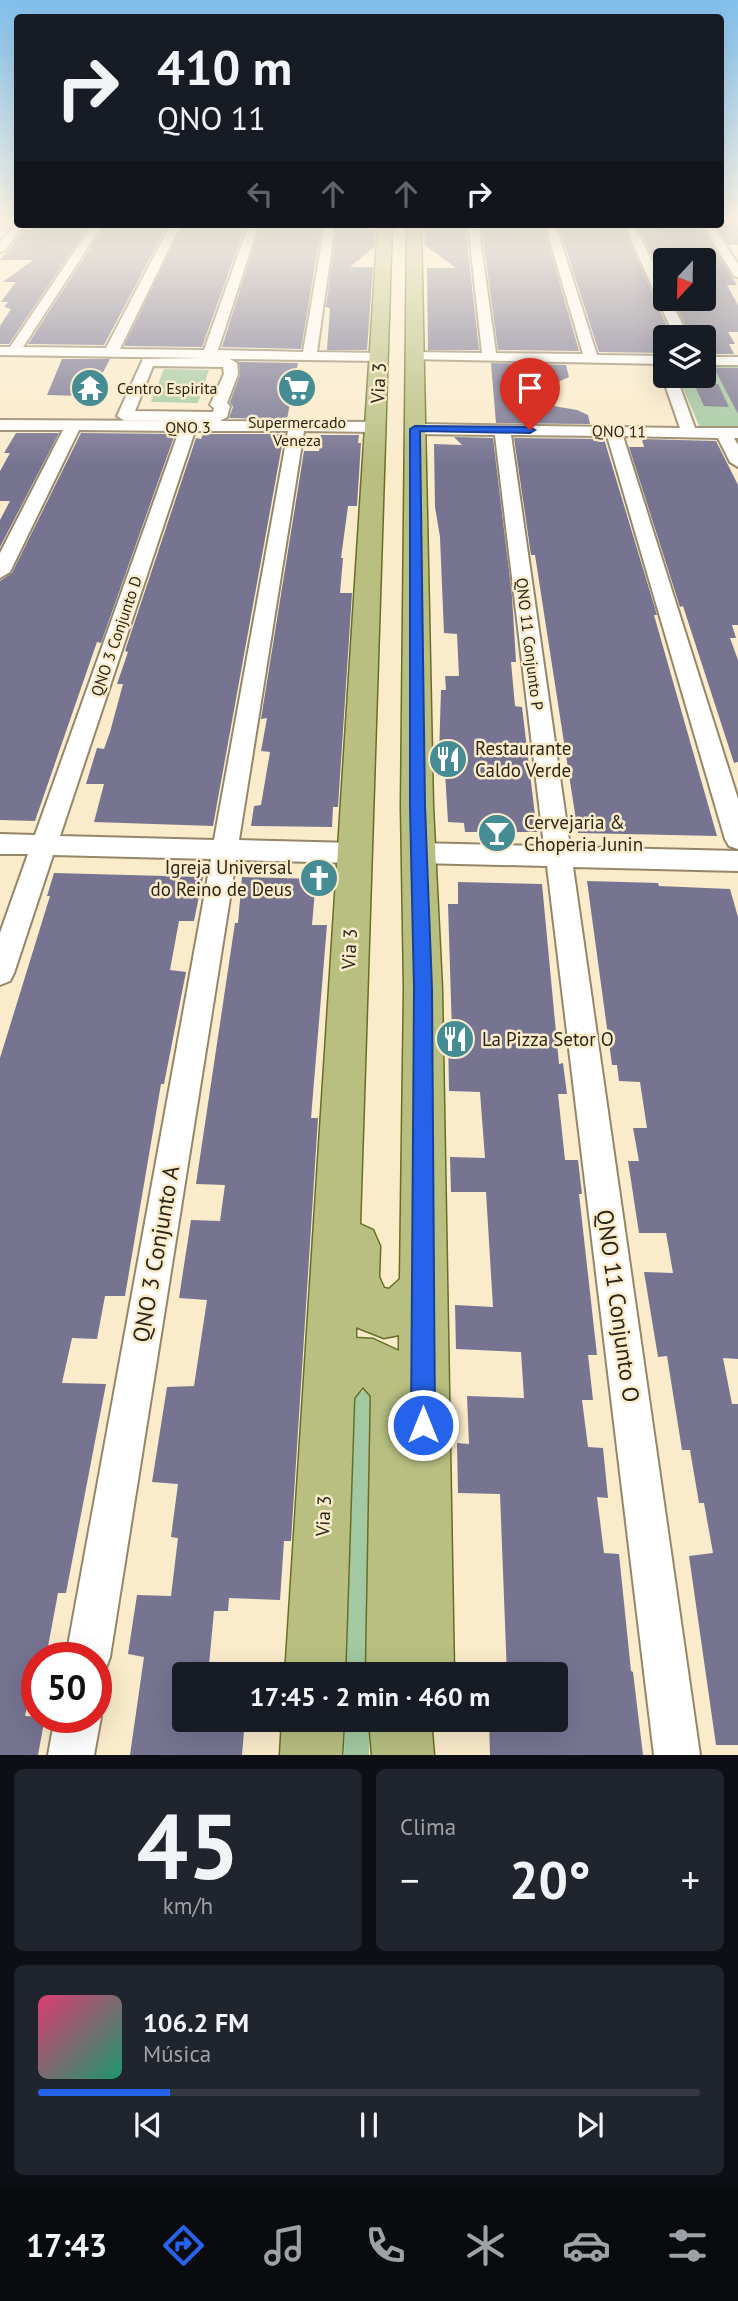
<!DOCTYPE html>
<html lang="pt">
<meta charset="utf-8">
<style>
:root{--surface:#171b24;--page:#20242c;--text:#f1f3f6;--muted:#9ea1a6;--line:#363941;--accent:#2563eb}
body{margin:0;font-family:"PT Sans",sans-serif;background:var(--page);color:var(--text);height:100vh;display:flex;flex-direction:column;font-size:26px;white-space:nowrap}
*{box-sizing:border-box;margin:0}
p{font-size:23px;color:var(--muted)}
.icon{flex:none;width:38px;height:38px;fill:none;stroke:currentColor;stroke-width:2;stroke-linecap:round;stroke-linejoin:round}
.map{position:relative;height:1755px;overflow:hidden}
.details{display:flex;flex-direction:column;gap:14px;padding:14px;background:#0d0f14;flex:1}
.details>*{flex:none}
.guide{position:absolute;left:14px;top:14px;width:710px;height:214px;border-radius:7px;box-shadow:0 7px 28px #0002;background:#171b24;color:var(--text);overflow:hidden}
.needle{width:46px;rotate:202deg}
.controls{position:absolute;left:653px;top:248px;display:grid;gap:14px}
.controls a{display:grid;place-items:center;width:63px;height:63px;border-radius:7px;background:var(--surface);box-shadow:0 7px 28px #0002;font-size:35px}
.speed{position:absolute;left:21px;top:1642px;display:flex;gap:14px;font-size:35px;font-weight:700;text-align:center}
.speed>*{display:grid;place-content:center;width:91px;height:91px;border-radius:50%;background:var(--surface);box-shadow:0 7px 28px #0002;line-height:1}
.speed .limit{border:10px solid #d22;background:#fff;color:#111}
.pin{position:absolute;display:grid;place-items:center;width:60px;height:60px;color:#fff;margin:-72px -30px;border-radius:50% 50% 50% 0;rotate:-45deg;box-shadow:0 0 7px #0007}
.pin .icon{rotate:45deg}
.me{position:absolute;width:77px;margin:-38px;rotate:0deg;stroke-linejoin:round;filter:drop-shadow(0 0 5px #0008)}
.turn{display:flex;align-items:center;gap:24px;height:147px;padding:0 28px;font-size:32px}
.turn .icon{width:91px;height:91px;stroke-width:2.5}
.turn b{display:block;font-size:49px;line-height:60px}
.lanes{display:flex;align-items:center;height:66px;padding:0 28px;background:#0003;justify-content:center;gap:35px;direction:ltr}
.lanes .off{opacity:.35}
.big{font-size:52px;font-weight:600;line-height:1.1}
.details .card{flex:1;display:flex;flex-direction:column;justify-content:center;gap:10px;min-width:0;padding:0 24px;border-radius:10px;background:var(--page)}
.details .dial{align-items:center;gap:0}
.dial b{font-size:91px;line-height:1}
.song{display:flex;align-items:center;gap:21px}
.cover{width:84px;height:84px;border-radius:10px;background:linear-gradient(135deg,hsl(340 70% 55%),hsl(160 70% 35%))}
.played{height:7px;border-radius:4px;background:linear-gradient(90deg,var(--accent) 20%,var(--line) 20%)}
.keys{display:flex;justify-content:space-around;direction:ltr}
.heat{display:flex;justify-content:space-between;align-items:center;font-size:38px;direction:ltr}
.details .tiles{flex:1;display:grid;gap:14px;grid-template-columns:1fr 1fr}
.card:last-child{grid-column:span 2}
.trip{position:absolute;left:172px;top:1662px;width:396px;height:70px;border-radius:7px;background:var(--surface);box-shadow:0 7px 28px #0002;font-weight:600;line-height:70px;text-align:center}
.dock{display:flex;height:112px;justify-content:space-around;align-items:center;background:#090b0e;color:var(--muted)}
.dock .icon{width:49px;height:49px}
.dock .current{color:var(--accent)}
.dock b{font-size:32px;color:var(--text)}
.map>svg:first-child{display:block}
.green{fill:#a2c9a1}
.building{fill:#777492}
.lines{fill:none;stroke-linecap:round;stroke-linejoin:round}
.minor-casing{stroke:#948668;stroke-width:4}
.major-casing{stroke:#686e26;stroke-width:3}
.minor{fill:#fff;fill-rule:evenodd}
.major{fill:#b8bf81;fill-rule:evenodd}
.route{fill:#2563eb;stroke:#184099;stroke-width:2}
.labels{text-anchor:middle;stroke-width:5;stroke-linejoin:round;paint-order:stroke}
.far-poi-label{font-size:16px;fill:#2b261a;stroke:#faebcb;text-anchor:start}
.far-street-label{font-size:16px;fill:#2b261a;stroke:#faebcb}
.street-label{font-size:19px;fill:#2b261a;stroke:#faebcb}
.poi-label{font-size:19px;fill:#2b261a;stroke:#faebcb;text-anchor:start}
.near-street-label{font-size:23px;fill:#2b261a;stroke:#faebcb}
</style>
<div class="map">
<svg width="738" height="1755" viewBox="0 0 738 1755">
<rect width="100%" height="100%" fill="#faebcb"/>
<!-- green -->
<g class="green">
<path d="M704,366L738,367V429L700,428L678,376H704Z"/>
<path d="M164,369L209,370L198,403L151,402Z"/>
<path d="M364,1390L375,1396L370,1675H346L355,1397Z"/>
<path d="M345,1720H369V1755H344Z"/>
</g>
<!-- building -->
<g class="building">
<path d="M38,224H90L9,344H0V326L11,309L4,307L8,302H1L16,282H3L33,260H0L28,226Z"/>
<path d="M106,224H168L104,345L28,344Z"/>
<path d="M183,224H246L202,347L124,346Z"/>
<path d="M261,224H322L301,349L222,347Z"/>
<path d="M337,224H368L371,225V229H375L374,247L350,267H373L367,350H327L330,308L326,307Z"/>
<path d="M424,224H465L479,350H428L427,268H456L425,245Z"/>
<path d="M481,224H543L579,351L498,350Z"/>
<path d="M558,224H622L672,338H665V353L599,352Z"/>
<path d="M637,224H699L737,285H727L738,305V332H728L735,344H729L734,354H707L704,338H691L673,299H704V261H665V282Z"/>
<path d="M715,224H738V245H728Z"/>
<path d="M62,359H110L93,392H86L84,396L47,395Z"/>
<path d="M239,362L298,363L287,419L229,418L233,407L230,402L240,375Z"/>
<path d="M491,363L566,365L569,377L519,400L577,410L588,415L590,424L496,423Z"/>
<path d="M714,368H738V414Z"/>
<path d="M694,384H718L729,407L704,406Z"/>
<path d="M16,433H59L0,547V520L10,501H0V471L10,453H4Z"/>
<path d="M81,433L175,434L101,643L97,642L35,821L0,820V581L12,573Z"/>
<path d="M203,434H284L213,826L94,822L104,784H86L97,748L104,749L110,732L123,684H117L128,652L125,651L196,438L201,439Z"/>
<path d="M321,435H359L358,443H361L357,506H348L341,558H343L340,593H352L338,807H333L332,827L251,826L254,806L261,805L270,752L261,751L267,718L261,719L304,451H319Z"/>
<path d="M454,437L493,438L512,596L516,662H511L515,706L522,707L537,832H465L464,823L448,822L444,755H439L441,690H446L445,676H459L457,634L444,633L440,537L435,507L434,444L462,445Z"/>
<path d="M514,438L604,439L657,615H654L717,836L578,833L535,555H531Z"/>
<path d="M642,439L716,441L738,485V625H732L736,638H730L738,660V762L734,763L683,606L680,607L629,447H644Z"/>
<path d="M54,873L203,877L194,921H179L170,970L186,972L164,1084H161L125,1296H105L97,1339L72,1338L62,1383L106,1384L66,1593H58L47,1652L39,1651L25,1716L45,1717L38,1755H0V1058L50,896H47Z"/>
<path d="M242,877L316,879L312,925H327L311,1118H318L291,1541H284L280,1600L229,1598L228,1611H214L208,1675H184V1720H245L242,1755H130L144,1657L128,1654L137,1595L171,1596L178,1538L171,1537L178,1484L152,1482L167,1387L194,1386L207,1300L179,1298L191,1220L220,1221L225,1185L196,1184L235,923H238Z"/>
<path d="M587,881L658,883L659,886L730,889L738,917V1359L723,1358L732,1404H738V1745H716L689,1556L713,1553L704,1503H699L690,1450H682L667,1356L658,1357L644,1272L673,1273L666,1233H639L628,1161H639L633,1128H647L640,1082L619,1081L617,1065H612Z"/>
<path d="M458,882L542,884L559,1064L563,1063L567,1094H558L565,1160H578L582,1194H579L597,1355H588L593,1400H582L588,1447L603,1448L608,1498L597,1497L604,1553L619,1554L631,1671L633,1672L643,1755H490L489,1720H555V1675H507L500,1494L458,1493L457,1443L469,1444L467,1396L524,1398L521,1352L456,1349L455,1305L493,1307L486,1192H451L450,1157L485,1158L480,1092L449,1091L448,1031L452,1032L448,904H458Z"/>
</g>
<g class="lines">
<defs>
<g id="minor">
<path d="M17,222L18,224H26L4,251L0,252V242Z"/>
<path d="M93,224H103L23,347L106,348L171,224H181L120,349L204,350L249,224H259L218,350L303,352L325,224H335L317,352L379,353L386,357L379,361L230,359L237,363L238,374L227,403L230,406L227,417L220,421L375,422L383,427L375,432L304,431L239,840L354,843L363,846L367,853L363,860L354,863L236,860L110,1657L104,1673L96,1676V1657H66L211,859L53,855L14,973L10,981L0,985V933L28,854H0V834L35,835L179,431L79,430L10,572L0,578V553L63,430H0V420L186,421H125L117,416L143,359L202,358L0,355V347H10ZM153,366L223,367L224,374L210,405L214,408L213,412L135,411ZM195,431H288L214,840L60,836Z"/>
<path d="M468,224H478L496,353L583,354L545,224H555L597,355L665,356V364L410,359V353L415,352L482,353Z"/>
<path d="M624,224H634L665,288V299H670L689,338H675Z"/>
<path d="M702,224H712L738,264V277L734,276Z"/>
<rect x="704" y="357" width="34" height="8"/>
<path d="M665,373V376H676L695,428H738V438H734L738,445V467L730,462L718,438L623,436L738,799V849L729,846L725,839L607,436L511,435L570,847L738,851V871L573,867L700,1755H654L547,866L418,863L409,860L405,853L409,846L418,843L544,846L495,435L415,434L407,429L415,424L680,428L662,376Z"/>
<path d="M96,1706L101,1717L94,1755H48L55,1717H96Z"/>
</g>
<g id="major">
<path d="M378,224H392L360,1224L373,1230L380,1246L379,1277L384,1288L389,1289L400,1279L404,989L401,806L407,224H421L433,806L442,989L454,1675H366L371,1396L363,1387L354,1398L345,1675H285ZM356,1327L384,1338L399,1335V1351L373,1339L356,1338Z"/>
<path d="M282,1720H344L342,1755H280Z"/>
<path d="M369,1720H431L434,1755H372Z"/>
</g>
</defs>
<!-- minor casing -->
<use href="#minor" class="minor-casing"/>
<!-- major casing -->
<use href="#major" class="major-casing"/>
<!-- minor -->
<use href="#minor" class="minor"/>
<!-- major -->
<use href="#major" class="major"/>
</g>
<!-- sky -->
<linearGradient id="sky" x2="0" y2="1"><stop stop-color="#81c0ed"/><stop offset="0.47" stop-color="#fdf6e8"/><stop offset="1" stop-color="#fdf6e8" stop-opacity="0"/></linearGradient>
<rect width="738" height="465" fill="url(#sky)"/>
<!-- route -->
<path class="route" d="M415,426L530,427L535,430L530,433L420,431L425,806L432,989L435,1425L431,1433L423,1437L414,1433L411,1425L414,989L410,806V429Z"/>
<!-- icons -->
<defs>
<symbol id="temple-disc" viewBox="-11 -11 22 22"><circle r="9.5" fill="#458c94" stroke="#faebcb"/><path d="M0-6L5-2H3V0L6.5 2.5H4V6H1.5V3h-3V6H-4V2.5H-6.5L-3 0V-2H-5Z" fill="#fff"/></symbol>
<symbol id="supermarket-disc" viewBox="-11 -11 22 22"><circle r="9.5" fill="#458c94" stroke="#faebcb"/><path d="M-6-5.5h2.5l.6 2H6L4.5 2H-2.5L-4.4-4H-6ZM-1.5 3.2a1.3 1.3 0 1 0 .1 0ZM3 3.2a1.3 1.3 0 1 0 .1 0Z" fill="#fff"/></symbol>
<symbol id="restaurant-disc" viewBox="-11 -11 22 22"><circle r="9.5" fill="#458c94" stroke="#faebcb"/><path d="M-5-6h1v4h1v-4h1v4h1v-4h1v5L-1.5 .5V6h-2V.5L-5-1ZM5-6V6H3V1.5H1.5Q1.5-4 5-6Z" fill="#fff"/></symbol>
<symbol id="bar-disc" viewBox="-11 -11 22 22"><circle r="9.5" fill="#458c94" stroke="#faebcb"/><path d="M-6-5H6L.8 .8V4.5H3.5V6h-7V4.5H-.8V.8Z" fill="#fff"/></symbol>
<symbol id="church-disc" viewBox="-11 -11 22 22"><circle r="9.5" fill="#458c94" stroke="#faebcb"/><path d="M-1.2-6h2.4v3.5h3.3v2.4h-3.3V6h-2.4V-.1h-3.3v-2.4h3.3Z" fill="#fff"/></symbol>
</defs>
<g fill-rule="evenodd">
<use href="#temple-disc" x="68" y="366" width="44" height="44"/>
<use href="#supermarket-disc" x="275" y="366" width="44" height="44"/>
<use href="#restaurant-disc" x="426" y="737" width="44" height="44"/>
<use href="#bar-disc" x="475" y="811" width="44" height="44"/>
<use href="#church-disc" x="297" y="856" width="44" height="44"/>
<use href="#restaurant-disc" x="433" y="1017" width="44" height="44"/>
</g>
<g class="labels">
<!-- far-poi labels -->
<g class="far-poi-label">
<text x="117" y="394">Centro Espirita</text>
<text x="297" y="428" text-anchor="middle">Supermercado<tspan x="297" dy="18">Veneza</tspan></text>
</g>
<!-- far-street labels -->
<g class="far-street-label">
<text x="188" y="433">QNO 3</text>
<text transform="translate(619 431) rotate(1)" y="6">QNO 11</text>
<text transform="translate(116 636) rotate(-71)" y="6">QNO 3 Conjunto D</text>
<text transform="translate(530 644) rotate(83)" y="6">QNO 11 Conjunto P</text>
</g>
<!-- street labels -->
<g class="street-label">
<text transform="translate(378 383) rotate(-87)" y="7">Via 3</text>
<text transform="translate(349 949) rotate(-87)" y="7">Via 3</text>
<text transform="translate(323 1516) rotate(-87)" y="7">Via 3</text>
</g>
<!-- poi labels -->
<g class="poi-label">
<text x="475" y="755">Restaurante<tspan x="475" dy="22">Caldo Verde</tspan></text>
<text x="524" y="829">Cervejaria &amp;<tspan x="524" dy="22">Choperia Junin</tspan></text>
<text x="292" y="874" text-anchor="end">Igreja Universal<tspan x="292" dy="22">do Reino de Deus</tspan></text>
<text x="482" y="1046">La Pizza Setor O</text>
</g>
<!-- near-street labels -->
<g class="near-street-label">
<text transform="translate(156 1254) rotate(-80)" y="8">QNO 3 Conjunto A</text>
<text transform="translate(618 1306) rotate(82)" y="8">QNO 11 Conjunto O</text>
</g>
</g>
</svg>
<div class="controls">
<a><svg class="needle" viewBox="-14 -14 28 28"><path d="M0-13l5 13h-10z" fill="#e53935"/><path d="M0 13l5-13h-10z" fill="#9ea1a6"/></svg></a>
<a><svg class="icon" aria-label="layers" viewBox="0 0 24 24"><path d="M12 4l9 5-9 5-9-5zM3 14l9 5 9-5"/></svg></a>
</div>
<div class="speed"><div class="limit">50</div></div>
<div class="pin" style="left:530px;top:430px;background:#d93025"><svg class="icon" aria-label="arrive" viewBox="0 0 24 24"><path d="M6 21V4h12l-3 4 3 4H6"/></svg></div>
<svg class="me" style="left:423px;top:1425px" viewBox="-20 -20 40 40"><circle r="17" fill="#2563eb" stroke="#fff" stroke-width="3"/><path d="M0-11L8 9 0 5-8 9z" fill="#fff"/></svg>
<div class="trip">17:45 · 2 min · 460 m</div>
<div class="guide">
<div class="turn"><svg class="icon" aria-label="right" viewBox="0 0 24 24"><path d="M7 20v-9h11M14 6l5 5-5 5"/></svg><div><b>410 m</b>QNO 11</div></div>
<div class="lanes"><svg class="icon off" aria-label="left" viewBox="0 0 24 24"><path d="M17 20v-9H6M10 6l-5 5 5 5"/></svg><svg class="icon off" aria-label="ahead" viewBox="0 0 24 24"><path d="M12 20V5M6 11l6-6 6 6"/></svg><svg class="icon off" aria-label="ahead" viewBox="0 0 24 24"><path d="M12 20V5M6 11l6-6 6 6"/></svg><svg class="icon" aria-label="right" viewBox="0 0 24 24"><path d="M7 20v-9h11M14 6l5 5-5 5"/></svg></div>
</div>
</div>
<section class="details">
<div class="tiles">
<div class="card dial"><b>45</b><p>km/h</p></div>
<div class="card"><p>Clima</p>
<div class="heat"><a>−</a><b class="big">20°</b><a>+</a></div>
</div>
<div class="card">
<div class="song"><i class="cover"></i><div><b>106.2 FM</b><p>Música</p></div></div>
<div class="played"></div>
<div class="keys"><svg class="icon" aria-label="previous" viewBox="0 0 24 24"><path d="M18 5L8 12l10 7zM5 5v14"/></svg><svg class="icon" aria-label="pause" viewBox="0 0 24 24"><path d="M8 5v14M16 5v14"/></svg><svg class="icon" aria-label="next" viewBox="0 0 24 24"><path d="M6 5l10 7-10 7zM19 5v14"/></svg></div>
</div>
</div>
</section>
<nav class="dock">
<b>17:43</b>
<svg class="icon current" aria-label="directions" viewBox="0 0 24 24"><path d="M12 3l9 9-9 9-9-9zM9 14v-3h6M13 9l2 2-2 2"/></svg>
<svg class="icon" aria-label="music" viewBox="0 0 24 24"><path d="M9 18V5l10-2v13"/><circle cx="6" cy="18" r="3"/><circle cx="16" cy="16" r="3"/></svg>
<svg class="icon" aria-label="phone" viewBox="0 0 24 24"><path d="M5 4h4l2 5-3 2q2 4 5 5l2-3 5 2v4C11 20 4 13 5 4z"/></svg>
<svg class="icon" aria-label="climate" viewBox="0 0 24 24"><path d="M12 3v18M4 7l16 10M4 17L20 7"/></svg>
<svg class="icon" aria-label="car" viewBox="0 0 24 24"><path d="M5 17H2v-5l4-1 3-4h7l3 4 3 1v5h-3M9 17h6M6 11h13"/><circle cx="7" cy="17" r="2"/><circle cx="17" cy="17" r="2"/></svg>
<svg class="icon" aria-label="filters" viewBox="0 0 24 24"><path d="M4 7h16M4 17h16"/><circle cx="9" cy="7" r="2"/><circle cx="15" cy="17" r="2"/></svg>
</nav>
